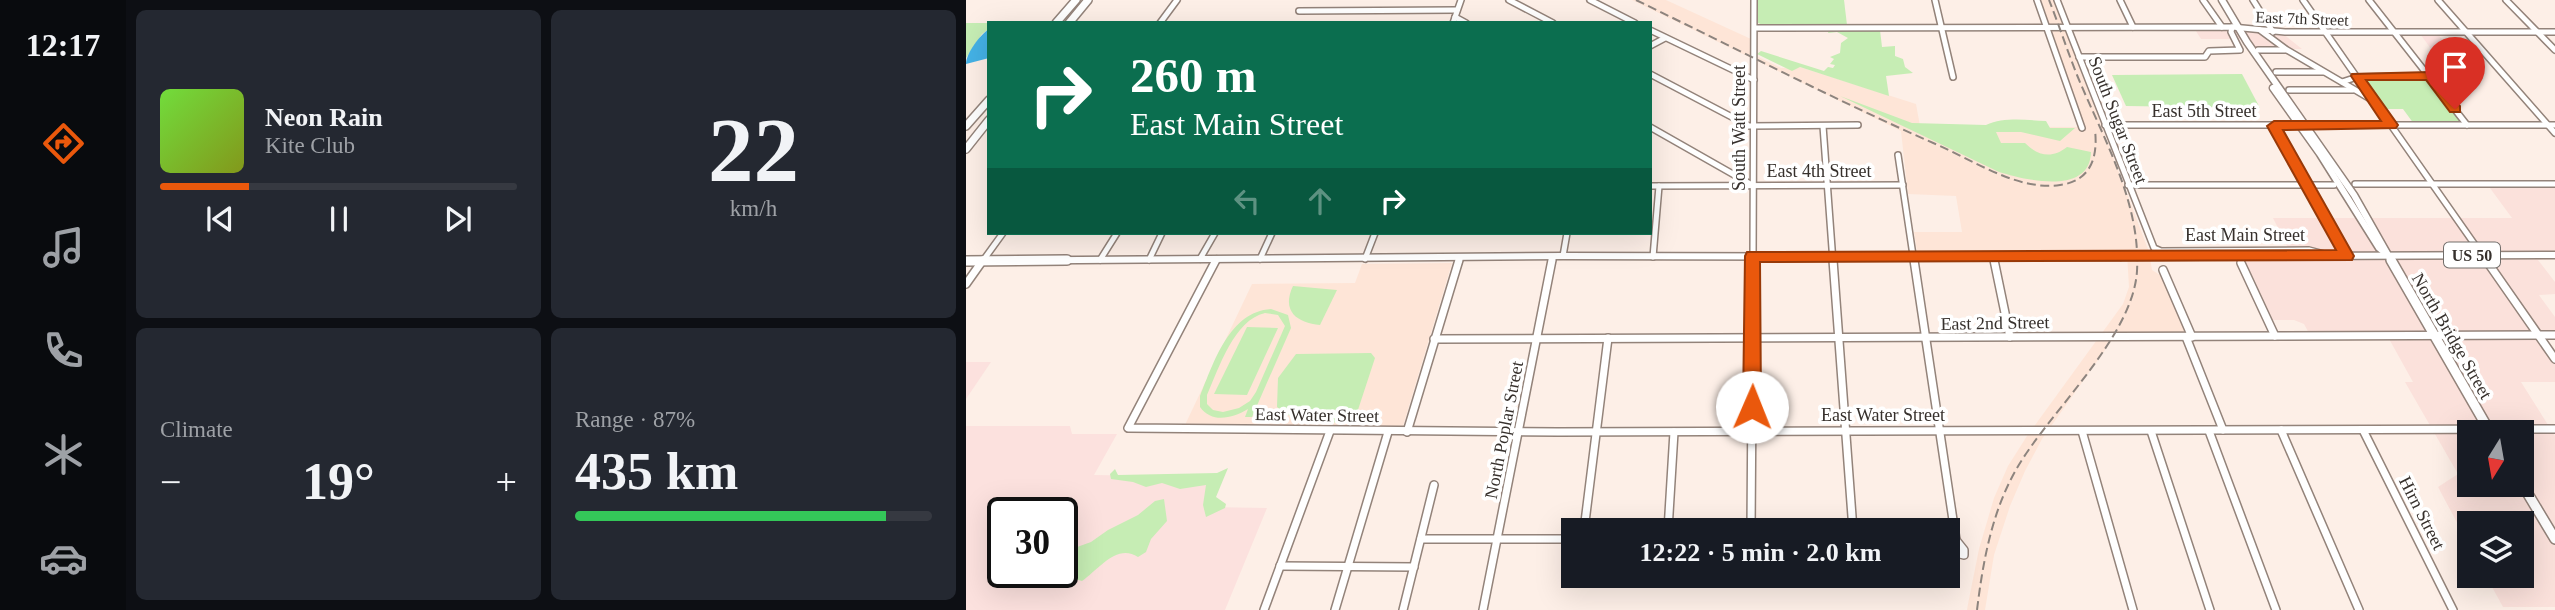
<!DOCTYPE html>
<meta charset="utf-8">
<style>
:root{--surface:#171b24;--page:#242831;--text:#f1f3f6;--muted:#9ea1a6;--line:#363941;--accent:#ea580c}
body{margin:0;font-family:Georgia,serif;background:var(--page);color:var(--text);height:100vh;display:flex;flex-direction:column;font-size:26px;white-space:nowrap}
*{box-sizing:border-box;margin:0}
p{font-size:23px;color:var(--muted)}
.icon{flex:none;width:38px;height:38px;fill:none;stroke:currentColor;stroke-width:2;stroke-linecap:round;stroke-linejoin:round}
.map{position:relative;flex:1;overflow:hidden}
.drawer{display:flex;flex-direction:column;gap:10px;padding:10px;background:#0d0f14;width:840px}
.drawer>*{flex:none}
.guide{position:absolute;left:21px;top:21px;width:665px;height:214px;border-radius:0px;box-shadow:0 7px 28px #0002;background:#0b6e4f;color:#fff;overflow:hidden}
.needle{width:46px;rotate:191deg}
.buttons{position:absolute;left:1491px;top:420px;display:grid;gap:14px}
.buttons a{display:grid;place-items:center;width:77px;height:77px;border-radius:0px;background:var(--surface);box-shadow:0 7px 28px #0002;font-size:35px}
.speed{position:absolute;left:21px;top:497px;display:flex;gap:14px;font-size:35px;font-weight:700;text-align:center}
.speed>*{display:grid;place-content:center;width:91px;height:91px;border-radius:50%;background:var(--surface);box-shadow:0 7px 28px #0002;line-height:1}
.speed .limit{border:4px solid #111;border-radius:10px;background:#fff;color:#111}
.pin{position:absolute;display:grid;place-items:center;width:60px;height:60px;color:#fff;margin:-72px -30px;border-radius:50% 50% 50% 0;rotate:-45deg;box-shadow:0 0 7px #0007}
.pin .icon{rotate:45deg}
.me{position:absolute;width:77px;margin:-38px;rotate:1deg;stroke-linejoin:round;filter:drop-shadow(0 0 5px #0008)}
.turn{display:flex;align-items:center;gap:24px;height:147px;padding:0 28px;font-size:32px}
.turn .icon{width:91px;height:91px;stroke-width:2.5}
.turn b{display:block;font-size:49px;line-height:60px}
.lanes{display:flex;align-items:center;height:66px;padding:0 28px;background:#0003;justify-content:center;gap:35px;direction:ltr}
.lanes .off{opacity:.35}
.big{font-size:52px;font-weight:700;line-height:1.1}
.drawer .card{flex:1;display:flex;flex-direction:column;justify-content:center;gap:10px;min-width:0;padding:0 24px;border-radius:10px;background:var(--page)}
.drawer .dial{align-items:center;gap:0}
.dial b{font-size:91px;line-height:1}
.song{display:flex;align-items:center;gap:21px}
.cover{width:84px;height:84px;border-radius:10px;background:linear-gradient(135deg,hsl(100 70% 55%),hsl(70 70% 35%))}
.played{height:7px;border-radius:4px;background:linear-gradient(90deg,var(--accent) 25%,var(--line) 25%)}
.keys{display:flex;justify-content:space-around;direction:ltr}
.heat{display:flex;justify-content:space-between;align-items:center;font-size:38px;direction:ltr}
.charge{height:10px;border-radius:5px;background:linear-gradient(90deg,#34c759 87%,var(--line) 0)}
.drawer .tiles{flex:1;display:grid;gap:10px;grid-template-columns:repeat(2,1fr)}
.trip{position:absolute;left:595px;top:518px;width:399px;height:70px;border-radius:0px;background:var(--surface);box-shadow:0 7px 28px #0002;font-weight:700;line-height:70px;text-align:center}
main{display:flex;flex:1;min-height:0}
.menu{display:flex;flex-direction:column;width:126px;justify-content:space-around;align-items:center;background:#090b0e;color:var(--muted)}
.menu .icon{width:49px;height:49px}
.menu .active{color:var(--accent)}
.menu b{font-size:32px;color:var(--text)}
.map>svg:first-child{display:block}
.commercial{fill:#fbe1db;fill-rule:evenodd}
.industrial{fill:#fce1de;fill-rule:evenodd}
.built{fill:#fee5d7}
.green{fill:#c6edb4;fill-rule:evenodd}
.water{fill:#44b2e6}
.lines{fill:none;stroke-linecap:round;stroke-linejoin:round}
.minor-far1-casing{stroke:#93837a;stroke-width:8}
.minor-casing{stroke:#93837a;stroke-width:10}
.major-far1-casing{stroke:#93837a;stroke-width:9}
.major-casing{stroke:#93837a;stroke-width:12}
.highway-casing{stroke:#93837a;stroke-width:10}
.minor-far1{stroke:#fff;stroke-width:5}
.minor{stroke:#fff;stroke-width:7}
.major-far1{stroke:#fff;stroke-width:6}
.major{stroke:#fff;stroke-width:9}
.highway{stroke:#fff;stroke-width:7}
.rail{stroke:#8d847e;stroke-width:2;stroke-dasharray:9 4.5;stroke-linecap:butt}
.major-bridge-casing{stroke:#93837a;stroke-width:9;stroke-linecap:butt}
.major-bridge{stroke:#fff;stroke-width:6}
.route{fill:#ea580c;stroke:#983908;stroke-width:2}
.labels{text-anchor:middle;stroke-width:7;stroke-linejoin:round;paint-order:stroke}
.far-street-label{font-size:16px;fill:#36302c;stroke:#fff}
.shield{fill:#fff;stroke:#726e6b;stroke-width:2}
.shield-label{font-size:16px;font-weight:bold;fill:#36302c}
.street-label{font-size:18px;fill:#36302c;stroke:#fff}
</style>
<main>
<nav class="menu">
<b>12:17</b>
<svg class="icon active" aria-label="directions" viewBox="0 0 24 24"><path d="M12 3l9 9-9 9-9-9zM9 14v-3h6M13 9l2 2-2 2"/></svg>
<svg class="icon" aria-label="music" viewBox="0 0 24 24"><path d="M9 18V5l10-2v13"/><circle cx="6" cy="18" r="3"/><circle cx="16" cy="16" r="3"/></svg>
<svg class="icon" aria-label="phone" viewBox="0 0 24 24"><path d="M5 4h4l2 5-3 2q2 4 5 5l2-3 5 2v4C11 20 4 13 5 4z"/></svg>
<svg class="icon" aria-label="climate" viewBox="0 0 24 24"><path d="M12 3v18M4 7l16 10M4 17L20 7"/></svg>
<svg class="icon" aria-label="car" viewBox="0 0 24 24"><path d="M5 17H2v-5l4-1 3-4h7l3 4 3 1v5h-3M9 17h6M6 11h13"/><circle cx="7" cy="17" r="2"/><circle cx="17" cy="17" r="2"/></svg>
</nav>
<section class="drawer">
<div class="tiles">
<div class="card">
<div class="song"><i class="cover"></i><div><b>Neon Rain</b><p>Kite Club</p></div></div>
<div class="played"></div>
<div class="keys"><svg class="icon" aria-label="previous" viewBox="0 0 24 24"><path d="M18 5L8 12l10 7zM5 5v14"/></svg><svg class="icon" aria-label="pause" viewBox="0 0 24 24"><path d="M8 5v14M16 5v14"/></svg><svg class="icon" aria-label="next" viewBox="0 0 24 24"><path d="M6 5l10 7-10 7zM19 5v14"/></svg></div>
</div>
<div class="card dial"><b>22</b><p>km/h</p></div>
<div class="card"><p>Climate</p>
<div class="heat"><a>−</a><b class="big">19°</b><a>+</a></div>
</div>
<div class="card"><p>Range · 87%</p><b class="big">435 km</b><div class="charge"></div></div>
</div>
</section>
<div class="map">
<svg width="1589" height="610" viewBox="0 0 1589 610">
<rect width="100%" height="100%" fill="#fdefe7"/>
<!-- commercial -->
<g class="commercial">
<path d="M1274,27L1316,33L1336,49H1289L1282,39H1235L1228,28Z"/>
<path d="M1521,184H1589V259L1572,260L1589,282V294L1573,295L1589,317V334H1571L1589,361V382H1555L1589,436V607H1537L1520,576H1556V523H1503V545L1472,487L1492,474L1439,382H1447L1422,337H1345L1338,324L1328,320H1303L1274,257L1326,256L1307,218H1546ZM1503,432H1556V485H1503Z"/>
</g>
<!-- industrial -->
<g class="industrial">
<path d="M1452,31L1470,32L1491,57V64H1476Z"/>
<path d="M0,362H25L0,399Z"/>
<path d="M0,426H104L106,434H151L128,475L253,477L242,507L301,508L259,610H0ZM37,513H96V572H37Z"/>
</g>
<!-- built -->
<g class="built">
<path d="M666,0H700L785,39L784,53L815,68L834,67L950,104L954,126L1118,127L1075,0H1088L1183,252L1186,270L1197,277L1219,333H1151L1076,439L1059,471L1044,506L1028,555L1019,610H1001L1002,604L1013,549L1028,498L1042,466L1061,436L1157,304L1163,287L1161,253L951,251L948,232H996L990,196L942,194L935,131Z"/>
<path d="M486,263L437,426L218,427L286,284L389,283L396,264Z"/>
</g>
<!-- green -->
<g class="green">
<path d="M792,0H878L881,25H797L792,23Z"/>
<path d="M0,23H23V29L16,34L0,58Z"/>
<path d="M863,30H914L916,47L929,46V56L937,59L939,67L947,73L920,76L923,96L834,67L826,71L791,54L795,51L858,71L862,67L867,68L869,65L864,64L868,59L864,57L874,53L875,43L882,38L871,32L862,33Z"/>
<path d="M1276,74L1294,108L1160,106L1146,75Z"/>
<path d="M1395,78H1463L1498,123L1448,124L1437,109H1417Z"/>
<path d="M874,96L946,123L1020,125C1038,117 1059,120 1080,121L1084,128H1109L1094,141L1055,132H1030L1035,143H1059C1072,156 1086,159 1101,147L1125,152C1124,196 1059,180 1033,172Z"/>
<path d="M327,286L371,290L354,325C331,323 315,311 327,286Z"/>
<path d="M305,309L322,315L325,328L286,417H279L282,409C267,418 246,424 234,407V396C248,362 263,312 305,309ZM299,313L312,315L319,326L290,392L284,401L273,408L257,412L247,410L241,404V395C253,368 268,320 299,313Z"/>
<path d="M281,327L312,328L281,395L248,394Z"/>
<path d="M405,353L409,358L388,422C359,422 333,427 311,407L312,378L330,354Z"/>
<path d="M262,468L250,497L260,504L259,508L240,517L237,505L240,485L214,489L196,483L180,487L167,482L145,479L144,474L149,469L152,475L251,473Z"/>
<path d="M198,499L201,521L185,539L180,552L172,557C151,543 133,569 116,581L101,577L96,562L100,551L125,542L142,530L172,515L189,501Z"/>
</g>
<!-- water -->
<path class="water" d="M23,29V58L0,64C0,53 14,35 23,29Z"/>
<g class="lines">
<defs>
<g id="minor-far1">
<path d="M543,0L587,23"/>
<path d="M624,0L669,23"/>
<path d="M969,0L987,77"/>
<path d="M1071,0L1116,128"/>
<path d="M1091,0L1188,248L1195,251L1343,250L1362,255"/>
<path d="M1154,0L1167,27"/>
<path d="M1237,0L1256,27"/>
<path d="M1287,0L1307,32"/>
<path d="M1337,0L1406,99"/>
<path d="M1403,0L1501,125"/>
<path d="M1472,0L1589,133"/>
<path d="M1540,0L1589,50"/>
<path d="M333,11L491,10"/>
<path d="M489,17L500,23"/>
<path d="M194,23L211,0"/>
<path d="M487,23L495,0"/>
<path d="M789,28L1266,27L1319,32H1589"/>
<path d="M684,30L788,80"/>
<path d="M1294,30L1321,50L1408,101L1521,262"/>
<path d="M684,46L699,38"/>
<path d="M1292,50H1319"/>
<path d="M1113,57H1239L1243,51L1274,50L1265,32L1266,27"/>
<path d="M1310,72H1357"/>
<path d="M684,74L783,126L892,125"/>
<path d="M1376,82L1391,77L1464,76"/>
<path d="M1323,90H1387"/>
<path d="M1139,125H1589"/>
<path d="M857,126L867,262"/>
<path d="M1308,126L1380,256"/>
<path d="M684,127L786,185"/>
<path d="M932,155L948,262"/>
<path d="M1389,184H1589"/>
<path d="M1162,185H1368"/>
<path d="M684,186L937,185"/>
<path d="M597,256L601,233"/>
<path d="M1027,256L1028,262"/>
<path d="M687,257L693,186"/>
<path d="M234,259L249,233"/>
<path d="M294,259L306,233"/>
<path d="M399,259L409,233"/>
<path d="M134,260L151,233"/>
<path d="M183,260L196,233"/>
<path d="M16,262L37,233"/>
<path d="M249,262L251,259"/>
<path d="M493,262L494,257"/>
<path d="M586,262L587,257"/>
<path d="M787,262L788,0"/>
</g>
<g id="minor">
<path d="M250,260L162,428L592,432L1589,429"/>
<path d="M867,260L887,530"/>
<path d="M948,260L990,540"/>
<path d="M1028,260L1044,337"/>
<path d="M1520,260L1589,359"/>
<path d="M1275,263L1309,336"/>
<path d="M1197,270L1226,337"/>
<path d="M0,284L17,260"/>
<path d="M1220,337L1257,430"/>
<path d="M468,339L1589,335"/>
<path d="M1315,430L1393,610"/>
<path d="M1397,430L1487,610"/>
<path d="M1116,431L1167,610"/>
<path d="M1185,431L1244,610"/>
<path d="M1243,431L1310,610"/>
<path d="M441,432L493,260"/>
<path d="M618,530L642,338"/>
<path d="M702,530L708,432"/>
<path d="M785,530L787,260"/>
<path d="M455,539H607"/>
<path d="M990,540L998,550V555L990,553L987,545Z"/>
<path d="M314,566L448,567"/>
<path d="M298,610L364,431"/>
<path d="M369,610L422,432"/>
<path d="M437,610L468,485"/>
<path d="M517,610L586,260"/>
</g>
<g id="major-far1">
<path d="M1256,0L1281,42L1388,195L1426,262"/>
<path d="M1307,88L1354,154L1413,248L1422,255"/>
<path d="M1333,256L1589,255"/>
<path d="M0,261L597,256L1154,257"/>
</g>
<g id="major">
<path d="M1425,260L1524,432"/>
<path d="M0,261L101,260"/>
<path d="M1556,484L1589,539"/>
</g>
<g id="highway">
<path d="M90,23L110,0"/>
<path d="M103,23L122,0"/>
<path d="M0,126L23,100"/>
<path d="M0,149L23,120"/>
</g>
</defs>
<!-- minor-far1 casing -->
<use href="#minor-far1" class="minor-far1-casing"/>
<!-- minor casing -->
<use href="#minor" class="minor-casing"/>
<!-- major-far1 casing -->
<use href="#major-far1" class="major-far1-casing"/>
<!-- major casing -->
<use href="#major" class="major-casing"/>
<!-- highway casing -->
<use href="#highway" class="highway-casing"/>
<!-- minor-far1 -->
<use href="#minor-far1" class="minor-far1"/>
<!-- minor -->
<use href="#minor" class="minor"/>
<!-- major-far1 -->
<use href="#major-far1" class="major-far1"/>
<!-- major -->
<use href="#major" class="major"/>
<!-- highway -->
<use href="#highway" class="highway"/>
<!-- rail -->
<g class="rail">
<path d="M670,0C771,49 871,101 974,146C1010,162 1053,191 1094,185C1125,181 1132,157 1129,130"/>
<path d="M1011,610C1017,561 1026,511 1051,468C1084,411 1167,337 1171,271C1175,202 1136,136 1111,75C1101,50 1093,25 1083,0"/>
</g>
<defs>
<path id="major-bridge" d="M1154,257L1333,256"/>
</defs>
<!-- major-bridge casing -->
<use href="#major-bridge" class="major-bridge-casing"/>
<!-- major-bridge -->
<use href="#major-bridge" class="major-bridge"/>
</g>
<!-- route -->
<path class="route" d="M1464,72L1468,74L1494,106V112H1484L1460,80H1400L1432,125L1430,128L1317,130L1388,256L1386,260L794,262L795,407L792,412L786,414L780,412L777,407L779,256L781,252L1370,250L1301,126L1308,121H1415L1385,76L1386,74Z"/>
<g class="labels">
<!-- far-street labels -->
<g class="far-street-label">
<text transform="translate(1336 18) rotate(2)" y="6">East 7th Street</text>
</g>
<!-- shield labels -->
<rect class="shield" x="1478" y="242.5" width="56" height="25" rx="5"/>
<g class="shield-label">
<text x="1506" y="261">US 50</text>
</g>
<!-- street labels -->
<g class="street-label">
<text x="1238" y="117">East 5th Street</text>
<text transform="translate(1152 120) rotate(69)" y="6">South Sugar Street</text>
<text transform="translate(773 128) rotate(-90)" y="6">South Watt Street</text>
<text x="853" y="177">East 4th Street</text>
<text x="1279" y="241">East Main Street</text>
<text transform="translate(1029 323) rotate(-1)" y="6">East 2nd Street</text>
<text transform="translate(1486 336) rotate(60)" y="6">North Bridge Street</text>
<text transform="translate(351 415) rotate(1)" y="6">East Water Street</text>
<text x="917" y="421">East Water Street</text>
<text transform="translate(538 430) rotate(-79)" y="6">North Poplar Street</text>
<text transform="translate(1456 513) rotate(63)" y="6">Hirn Street</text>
</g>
</g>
</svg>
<div class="buttons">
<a><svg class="needle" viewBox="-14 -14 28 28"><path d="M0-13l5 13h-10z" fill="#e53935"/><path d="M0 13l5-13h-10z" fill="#9ea1a6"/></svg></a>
<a><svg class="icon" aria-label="layers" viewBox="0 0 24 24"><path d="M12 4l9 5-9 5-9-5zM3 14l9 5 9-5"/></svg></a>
</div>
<div class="speed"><div class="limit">30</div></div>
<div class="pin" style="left:1489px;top:109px;background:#d93025"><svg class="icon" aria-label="arrive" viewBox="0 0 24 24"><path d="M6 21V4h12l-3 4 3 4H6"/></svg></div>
<svg class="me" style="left:786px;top:407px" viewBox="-20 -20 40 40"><circle r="19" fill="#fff"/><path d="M0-13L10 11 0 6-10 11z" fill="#ea580c"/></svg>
<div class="trip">12:22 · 5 min · 2.0 km</div>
<div class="guide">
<div class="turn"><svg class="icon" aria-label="right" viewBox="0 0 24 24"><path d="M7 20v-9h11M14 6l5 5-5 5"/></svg><div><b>260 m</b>East Main Street</div></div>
<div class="lanes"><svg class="icon off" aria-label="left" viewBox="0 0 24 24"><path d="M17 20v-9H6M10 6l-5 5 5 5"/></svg><svg class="icon off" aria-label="ahead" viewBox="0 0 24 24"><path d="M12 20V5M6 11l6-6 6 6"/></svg><svg class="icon" aria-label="right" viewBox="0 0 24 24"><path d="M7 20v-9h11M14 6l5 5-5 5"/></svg></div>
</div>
</div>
</main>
